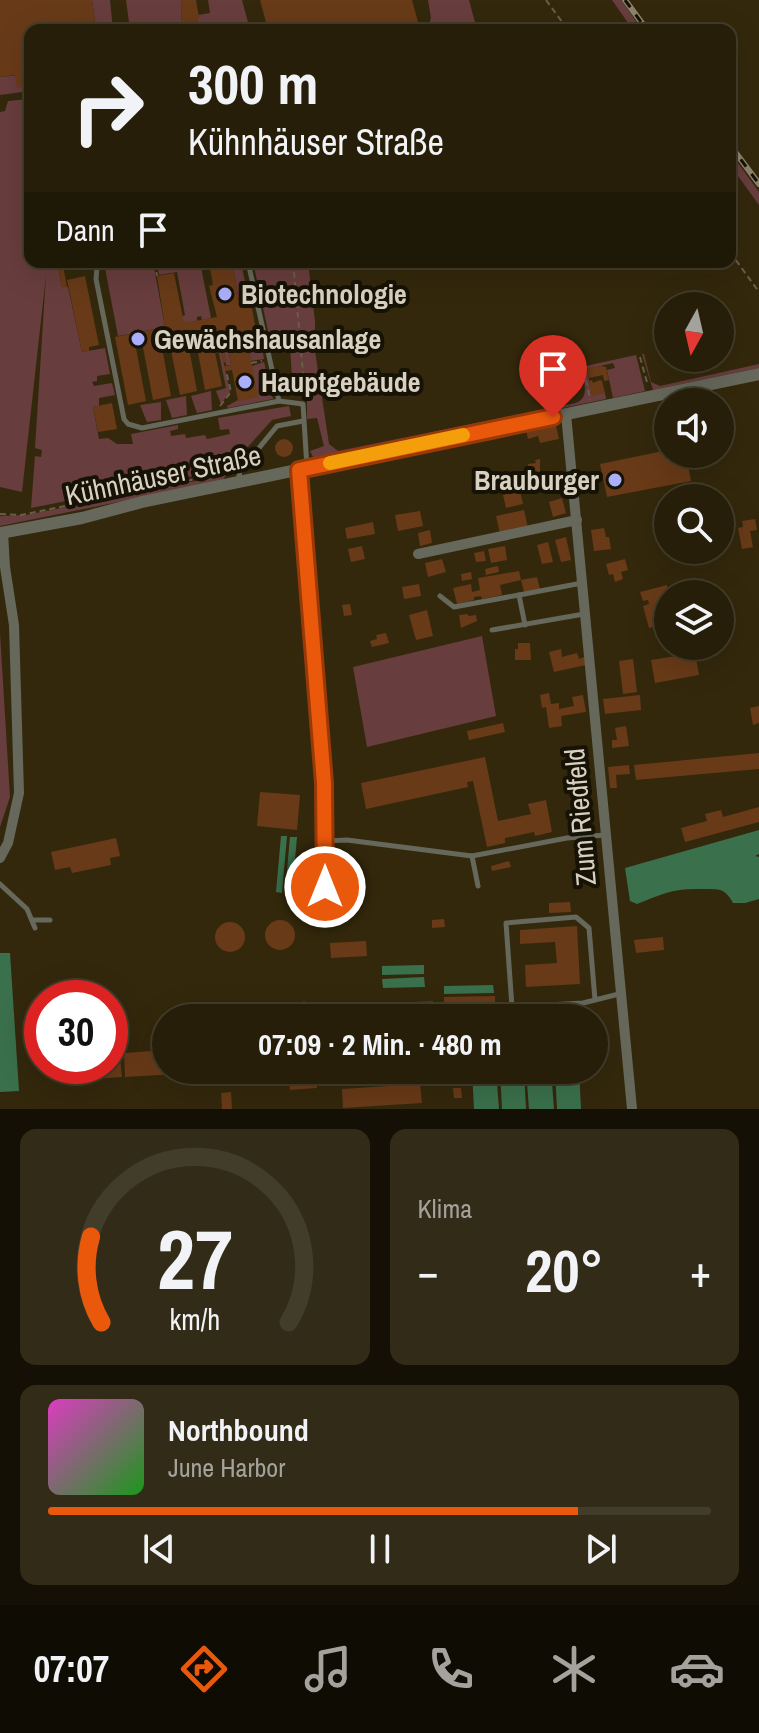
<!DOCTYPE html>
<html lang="de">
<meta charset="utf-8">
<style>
:root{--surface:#261e09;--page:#322b17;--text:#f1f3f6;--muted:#a4a29c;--line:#423c2a;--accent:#ea580c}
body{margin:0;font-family:"Archivo Narrow",sans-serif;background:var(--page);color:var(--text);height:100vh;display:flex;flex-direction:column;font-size:30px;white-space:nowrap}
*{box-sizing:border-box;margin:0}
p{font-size:26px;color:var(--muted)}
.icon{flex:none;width:44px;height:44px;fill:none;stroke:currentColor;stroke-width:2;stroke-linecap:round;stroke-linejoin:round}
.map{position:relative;height:1109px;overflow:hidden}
.sheet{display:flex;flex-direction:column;gap:20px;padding:20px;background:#151005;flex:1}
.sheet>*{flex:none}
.banner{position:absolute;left:24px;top:24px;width:712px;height:244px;border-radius:16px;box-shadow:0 8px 32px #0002,0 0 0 2px var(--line);background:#261e09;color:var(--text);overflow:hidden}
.needle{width:52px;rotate:188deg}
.buttons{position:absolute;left:654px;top:292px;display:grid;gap:16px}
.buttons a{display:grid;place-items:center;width:80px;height:80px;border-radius:50%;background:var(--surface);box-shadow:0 8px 32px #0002,0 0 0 2px var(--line);font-size:40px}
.speed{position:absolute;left:24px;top:980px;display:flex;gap:16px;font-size:40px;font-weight:700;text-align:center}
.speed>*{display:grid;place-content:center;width:104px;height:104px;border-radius:50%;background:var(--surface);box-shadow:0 8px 32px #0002,0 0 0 2px var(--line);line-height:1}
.speed .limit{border:12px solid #d22;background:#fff;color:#111}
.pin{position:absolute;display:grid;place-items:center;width:68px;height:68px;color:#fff;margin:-82px -34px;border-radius:50% 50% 50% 0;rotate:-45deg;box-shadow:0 0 8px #0007}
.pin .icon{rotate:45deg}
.me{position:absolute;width:88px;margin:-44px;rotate:0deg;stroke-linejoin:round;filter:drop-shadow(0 0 6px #0008)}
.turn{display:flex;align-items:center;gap:28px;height:168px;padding:0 32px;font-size:36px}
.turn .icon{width:104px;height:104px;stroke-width:2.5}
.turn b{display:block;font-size:56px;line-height:68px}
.then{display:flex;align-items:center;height:76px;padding:0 32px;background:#0003;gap:16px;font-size:30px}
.big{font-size:60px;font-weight:700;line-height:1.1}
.sheet .tile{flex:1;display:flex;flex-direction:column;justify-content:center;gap:12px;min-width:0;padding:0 28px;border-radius:16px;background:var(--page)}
.sheet .dial{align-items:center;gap:0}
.dial svg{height:208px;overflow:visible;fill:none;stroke:var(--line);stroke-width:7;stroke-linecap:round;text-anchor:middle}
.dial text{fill:var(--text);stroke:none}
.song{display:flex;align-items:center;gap:24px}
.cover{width:96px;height:96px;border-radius:12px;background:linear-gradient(135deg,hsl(310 70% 55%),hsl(120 70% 35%))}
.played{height:8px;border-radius:4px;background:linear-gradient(90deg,var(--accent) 80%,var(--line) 80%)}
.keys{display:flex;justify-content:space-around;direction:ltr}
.heat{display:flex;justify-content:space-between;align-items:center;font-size:44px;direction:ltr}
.sheet .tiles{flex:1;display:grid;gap:20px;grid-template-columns:1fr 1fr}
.tile:last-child{grid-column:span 2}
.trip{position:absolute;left:152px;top:1004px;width:456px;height:80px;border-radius:40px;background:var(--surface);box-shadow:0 8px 32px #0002,0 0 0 2px var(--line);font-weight:700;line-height:80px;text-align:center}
.menu{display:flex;height:128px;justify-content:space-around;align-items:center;background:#0f0c04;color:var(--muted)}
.menu .icon{width:56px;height:56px}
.menu .on{color:var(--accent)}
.menu b{font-size:36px;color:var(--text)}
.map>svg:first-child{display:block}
.green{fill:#683d3d}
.water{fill:#3b704c}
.building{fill:#683a18}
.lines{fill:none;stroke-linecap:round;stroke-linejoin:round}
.path{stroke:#685e46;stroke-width:2;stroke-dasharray:6 4;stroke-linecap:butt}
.service{stroke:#65685b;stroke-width:5}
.minor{stroke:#65685b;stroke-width:10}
.tertiary{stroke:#65685b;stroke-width:12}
.rail-casing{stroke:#8c836d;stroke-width:6}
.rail{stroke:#171206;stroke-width:3;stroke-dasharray:9;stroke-linecap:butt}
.route-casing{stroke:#983908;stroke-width:20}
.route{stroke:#ea580c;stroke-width:14}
.slow{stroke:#f59e0b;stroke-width:14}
.poi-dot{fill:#abaffb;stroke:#171206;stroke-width:3}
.labels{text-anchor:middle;stroke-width:8;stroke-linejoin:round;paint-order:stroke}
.poi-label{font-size:28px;font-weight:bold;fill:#d8d1c1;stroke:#171206;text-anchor:start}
.street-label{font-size:28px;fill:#d8d1c1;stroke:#171206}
</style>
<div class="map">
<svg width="759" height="1109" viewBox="0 0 759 1109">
<rect width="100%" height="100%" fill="#33280c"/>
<!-- green -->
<g class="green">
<path d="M92,0H110L113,30H96Z"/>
<path d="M126,0H181L182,23L191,28L197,24L198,15L210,13L208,0H242L250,30H130Z"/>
<path d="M428,0H469L477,30H427L431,18Z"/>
<path d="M612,0H621L642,30H633Z"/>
<path d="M30,74V91L0,95V77Z"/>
<path d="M30,99V262H85L58,267L62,287H68L82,352L105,348L110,374L97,376V381L92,382L94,386L112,383L115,395L99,398V406L93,407L99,439L108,438L117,444H133L131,434L178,425V429L170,431L171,436L185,434L186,438L205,435L207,439L230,434L229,429L220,430L218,418L289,406L291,416L272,420L228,469L31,508L35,456L41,457L42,450L35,448L46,275L22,492L0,487V112L5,111L8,101Z"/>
<path d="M730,152L759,192V205L730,165Z"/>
<path d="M128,262H153L165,327L118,336L105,268Z"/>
<path d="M157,262H200L211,318L202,320L201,316L197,317V321L184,323L182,316L185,315L177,272L159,275Z"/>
<path d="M232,262H241L248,297L243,298L244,305L240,306Z"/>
<path d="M253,262H308L315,321V351L329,444L338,451L576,403C591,397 583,380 581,367L636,355L645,391L613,398L607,370L615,368L613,363L587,369L592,395L605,393L606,399L314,459L310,451L324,446L317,418L307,419V394H293L290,346L272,349Z"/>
<path d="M259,329L264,359L251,361L247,344L228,348L231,365H226L221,336Z"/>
<path d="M218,337L230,392L221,404L216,391L226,388L216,339Z"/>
<path d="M642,354H644L651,382L660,386L759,364V368L653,390Z"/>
<path d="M264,362L273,399L228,408L227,406L238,400L252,366Z"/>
<path d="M211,391L212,410L197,413L191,396Z"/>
<path d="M186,396L187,415L172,418L166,400Z"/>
<path d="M161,402V420L147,422L140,405Z"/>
<path d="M226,475L222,481L0,526V516L26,515Z"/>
<path d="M0,633L10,797L0,827Z"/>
<path d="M482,636L496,716L367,747L353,667Z"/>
</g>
<!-- water -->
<g class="water">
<path d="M759,830V854L755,856L759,857V899L745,903H733C724,886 717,890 701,889C674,888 662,894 637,904L630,901L625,868Z"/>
<path d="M281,836H287L282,893L276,892Z"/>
<path d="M290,837H297L292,894L285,893Z"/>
<path d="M0,953H10L19,1091L0,1092Z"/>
<path d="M424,965V974L382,975V966Z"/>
<path d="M424,977L425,987L383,988L382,979Z"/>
<path d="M493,985L494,993L444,994V986Z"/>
<path d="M472,1070H496L499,1109H474Z"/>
<path d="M500,1070H524L526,1109H502Z"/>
<path d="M526,1070H551L554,1109H529Z"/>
<path d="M555,1070H579L581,1109H557Z"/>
</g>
<!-- building -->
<g class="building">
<path d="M0,0H92L96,30H30V86L17,88L15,75L0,77Z"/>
<path d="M181,0H196L199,18L194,27H187L182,23Z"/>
<path d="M260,0H412L418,22L387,30H268Z"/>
<path d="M209,262H232L240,306L251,304L256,330L221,336L226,362L223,363L218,337L214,327L210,328L222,386L205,390L194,331L186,332L197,391L180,395L168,336L160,337L171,396L153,400L142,342L135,343L146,401L128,405L115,337L165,327L157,276L174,273L184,323L217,317L209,286L213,285Z"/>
<path d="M63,265L67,287L62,288L58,266Z"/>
<path d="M85,276L99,345L89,347V351L82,352L67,280Z"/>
<path d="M248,344L258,397L238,401L232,370L225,371L224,366L231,365L228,348Z"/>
<path d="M601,366L606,367L609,380L604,381L603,375L589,378L587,368Z"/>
<path d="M592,380L593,383L600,380L602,381L605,393L592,396L589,381Z"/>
<path d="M290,381L292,393L285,394L282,383Z"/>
<path d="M112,403L117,429L98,432L93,407Z"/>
<path d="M556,426L559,439L540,443L538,436L528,439L526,430Z"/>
<circle cx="284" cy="448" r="9"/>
<path d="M668,450V454H686L691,481L607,497L600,464Z"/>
<path d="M540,459V474L529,475L528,464L536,463L535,460Z"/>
<path d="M520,491L523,504L506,508L503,495Z"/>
<path d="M562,498L566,513L553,517L549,502Z"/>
<path d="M524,510L528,528L500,534L496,516Z"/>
<path d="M420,511L423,526L398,531L395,515Z"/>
<path d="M755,519L757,530L750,531L753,547L742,549L738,528L743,527L742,521Z"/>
<path d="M373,522L375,534L347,539L345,528Z"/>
<path d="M604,528L606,537H609L611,549L594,551L591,530Z"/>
<path d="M430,530L432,543L420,546L418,533Z"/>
<path d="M566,537L571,560L561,562L555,540Z"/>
<path d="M548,542L553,562L542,564L537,545Z"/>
<path d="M362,546L365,559L351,562L348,549Z"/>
<path d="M505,546L507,560L491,563L488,549Z"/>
<path d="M484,551L486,561L476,562L474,553Z"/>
<path d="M442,559L446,572L428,577L425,563Z"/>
<path d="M625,559L628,570L621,572L623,579L615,582L613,574L609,575L606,564Z"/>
<path d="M498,566L499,572L486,575L485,569Z"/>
<path d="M519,571L521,580L500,585L502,595L482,599L481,596L474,597V600L457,604L453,588L471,584L472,592L480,590L478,578Z"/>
<path d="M471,572L472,579L462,581L461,574Z"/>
<path d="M537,577L540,589L524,592L521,580Z"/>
<path d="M696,583L699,594H689L687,586Z"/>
<path d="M419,584L421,596L404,599L402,587Z"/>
<path d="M667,585L669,594L668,623L649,628L643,606L649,604L648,600L643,601L640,592Z"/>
<path d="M350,604L352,615L344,616L342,605Z"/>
<path d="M427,610L433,636L416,640L409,615Z"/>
<path d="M468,614V616L476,615L477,621L461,628L459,615Z"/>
<path d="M386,633L389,643L372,647L370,641L377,639L376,635Z"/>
<path d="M518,643H530L531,660H515V649H518Z"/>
<path d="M561,649L562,657L577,653L579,659L584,657L586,665L554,672L549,652Z"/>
<path d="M695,653L699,675L655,683L651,660Z"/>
<path d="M633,659L637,692L623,694L619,661Z"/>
<path d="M549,693L551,704L559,703V709L574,706L572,697L583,695L586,712L561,716L562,726L549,728L546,707L542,708L540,695Z"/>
<path d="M640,695L641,710L605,714L603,699Z"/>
<path d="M759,706V723L753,725L750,708Z"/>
<path d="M503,723L505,732L469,740L467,731Z"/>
<path d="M626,726L629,746L612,748V740H617L615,728Z"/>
<path d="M759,753V769L636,780L634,765Z"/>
<path d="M485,757L498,821L531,814L528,804L546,800L552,832L535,836L534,832L505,838V843L487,847L473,781L467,782L468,787L366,809L361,783Z"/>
<path d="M629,765L630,774L616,775L617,788H610L608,767Z"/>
<path d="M260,792L300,795L297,830L257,826Z"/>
<path d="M759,807V822L685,842L681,828L707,821L705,814L721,810L723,817Z"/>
<path d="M116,838L120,856L110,858L111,865L72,873L70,867L55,870L51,852Z"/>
<path d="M509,861L511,867L492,871L491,866Z"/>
<path d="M570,902L571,912L549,913V903Z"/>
<path d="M444,919L445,927L432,928V920Z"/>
<circle cx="280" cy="935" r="15"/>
<circle cx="230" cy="937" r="15"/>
<path d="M577,926L580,984L526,987L525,965L557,963L555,942L520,944V930Z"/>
<path d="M663,937L664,950L636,953L634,940Z"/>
<path d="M366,941L367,956L331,958L330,943Z"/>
<path d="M495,996V1007H444V997Z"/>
<path d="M304,1001L313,1006L318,1018H288L291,1008Z"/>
<path d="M433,1001V1012L415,1013L414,1002Z"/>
<path d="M244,1007L258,1009L264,1018H234Z"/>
<path d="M279,1008L280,1018H271V1009Z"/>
<path d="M166,1050V1070H177V1074L125,1077L124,1053Z"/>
<path d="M120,1056L122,1077L79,1080L78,1066H110V1057Z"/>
<path d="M288,1070H315L317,1088L290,1090Z"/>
<path d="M420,1084L422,1103L343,1108L342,1089Z"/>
<path d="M453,1088H461L462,1098H454Z"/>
<path d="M231,1092L232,1109H222L221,1093Z"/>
</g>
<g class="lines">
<!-- path -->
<g class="path">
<path d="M546,0L568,30"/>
<path d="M730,252L759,292"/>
<path d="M155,262L157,276"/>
<path d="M293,262L303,372V396"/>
<path d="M640,357L648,386"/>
<path d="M251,363L262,361"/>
<path d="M584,370L590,400"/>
<path d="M220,406L231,392L226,371"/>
<path d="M0,514L21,515L201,478"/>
</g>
<!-- service -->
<g class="service">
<path d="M110,262L97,267L96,279L124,419L128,424L142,428L279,401L303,404L307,468"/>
<path d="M248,262L279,401"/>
<path d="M238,481L240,471L277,426L303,421"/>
<path d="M440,596L454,607L519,595"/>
<path d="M525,625L519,595L582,583"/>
<path d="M492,630L584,614"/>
<path d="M326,841L347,840L472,856L567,838L605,835"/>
<path d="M472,856L478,886"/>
<path d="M0,884L27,909L35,928"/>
<path d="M32,920H50"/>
<path d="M595,1000L589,928L576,917L506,923L512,1007L583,1003L619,994"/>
</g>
<!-- minor -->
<g class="minor">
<path d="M566,414L632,1109"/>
<path d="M299,470L317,672L325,804V910"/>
<path d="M418,554L577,520"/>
<path d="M0,858L8,843L19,793L14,625L5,567L3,532"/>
</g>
<!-- tertiary -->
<path class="tertiary" d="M0,533L82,518L142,502L759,374"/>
<defs>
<g id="rail">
<path d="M625,0L647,30"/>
<path d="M730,145L759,184"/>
</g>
</defs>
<!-- rail casing -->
<use href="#rail" class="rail-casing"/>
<!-- rail -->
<use href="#rail" class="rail"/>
</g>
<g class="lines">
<defs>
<path id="route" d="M325,887L324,783L299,470L553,417"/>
</defs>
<!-- route casing -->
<use href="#route" class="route-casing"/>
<!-- route -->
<use href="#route" class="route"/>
<!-- slow -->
<path class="slow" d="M330,463L463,435"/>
</g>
<!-- markers -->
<g class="poi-dot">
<circle cx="225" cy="294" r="8"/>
<circle cx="138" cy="339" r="8"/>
<circle cx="245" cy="382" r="8"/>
<circle cx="615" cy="480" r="8"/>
</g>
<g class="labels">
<!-- poi labels -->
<g class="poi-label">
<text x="241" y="304">Biotechnologie</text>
<text x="154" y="349">Gewächshausanlage</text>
<text x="261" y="392">Hauptgebäude</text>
<text x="599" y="490" text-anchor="end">Brauburger</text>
</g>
<!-- street labels -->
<g class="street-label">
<text transform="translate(163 475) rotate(-12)" y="10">Kühnhäuser Straße</text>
<text transform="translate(580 817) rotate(-95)" y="10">Zum Riedfeld</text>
</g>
</g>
</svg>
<div class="buttons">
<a><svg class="needle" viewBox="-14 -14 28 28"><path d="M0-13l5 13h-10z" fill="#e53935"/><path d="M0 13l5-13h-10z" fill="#a4a29c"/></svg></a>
<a><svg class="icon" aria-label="sound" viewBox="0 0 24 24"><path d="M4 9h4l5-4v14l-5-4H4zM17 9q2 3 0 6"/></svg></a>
<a><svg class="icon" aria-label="search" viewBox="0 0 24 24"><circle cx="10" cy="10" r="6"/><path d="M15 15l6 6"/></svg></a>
<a><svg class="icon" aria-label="layers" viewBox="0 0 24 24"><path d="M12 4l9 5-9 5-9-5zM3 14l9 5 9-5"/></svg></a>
</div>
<div class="speed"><div class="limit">30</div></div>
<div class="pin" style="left:553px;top:417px;background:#d93025"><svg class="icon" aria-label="arrive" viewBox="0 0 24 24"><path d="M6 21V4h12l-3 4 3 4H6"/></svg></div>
<svg class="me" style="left:325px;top:887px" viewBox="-20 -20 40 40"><circle r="17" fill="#ea580c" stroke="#fff" stroke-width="3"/><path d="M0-11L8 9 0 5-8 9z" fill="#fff"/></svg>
<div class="trip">07:09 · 2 Min. · 480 m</div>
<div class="banner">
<div class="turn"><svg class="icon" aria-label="right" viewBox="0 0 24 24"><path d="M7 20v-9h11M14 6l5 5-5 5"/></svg><div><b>300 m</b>Kühnhäuser Straße</div></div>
<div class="then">Dann<svg class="icon" aria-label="arrive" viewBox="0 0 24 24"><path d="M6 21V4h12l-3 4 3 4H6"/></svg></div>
</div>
</div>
<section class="sheet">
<div class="tiles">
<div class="tile dial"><svg viewBox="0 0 100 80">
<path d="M14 69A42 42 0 1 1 86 69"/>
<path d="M14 69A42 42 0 0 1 10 36" stroke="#ea580c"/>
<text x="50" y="56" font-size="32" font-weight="700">27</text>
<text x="50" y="72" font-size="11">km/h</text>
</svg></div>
<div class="tile"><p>Klima</p>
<div class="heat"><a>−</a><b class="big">20°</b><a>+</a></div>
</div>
<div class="tile">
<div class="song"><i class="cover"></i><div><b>Northbound</b><p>June Harbor</p></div></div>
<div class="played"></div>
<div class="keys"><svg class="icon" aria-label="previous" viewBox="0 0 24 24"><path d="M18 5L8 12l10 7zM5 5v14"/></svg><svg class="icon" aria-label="pause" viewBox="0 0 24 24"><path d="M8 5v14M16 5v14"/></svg><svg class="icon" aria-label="next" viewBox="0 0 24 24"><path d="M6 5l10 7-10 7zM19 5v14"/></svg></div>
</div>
</div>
</section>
<nav class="menu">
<b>07:07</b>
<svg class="icon on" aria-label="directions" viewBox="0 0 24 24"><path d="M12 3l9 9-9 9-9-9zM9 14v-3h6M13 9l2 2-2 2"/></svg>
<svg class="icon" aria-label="music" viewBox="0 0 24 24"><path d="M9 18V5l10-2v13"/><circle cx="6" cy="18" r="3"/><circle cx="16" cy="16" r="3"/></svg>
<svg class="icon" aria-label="phone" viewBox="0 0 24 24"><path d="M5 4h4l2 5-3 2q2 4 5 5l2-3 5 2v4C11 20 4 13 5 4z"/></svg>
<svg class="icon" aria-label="climate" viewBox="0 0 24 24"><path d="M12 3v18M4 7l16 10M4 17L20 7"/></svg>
<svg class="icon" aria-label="car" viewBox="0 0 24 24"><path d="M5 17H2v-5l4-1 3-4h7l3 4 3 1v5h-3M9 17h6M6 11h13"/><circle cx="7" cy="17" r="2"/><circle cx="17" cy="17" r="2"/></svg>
</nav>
